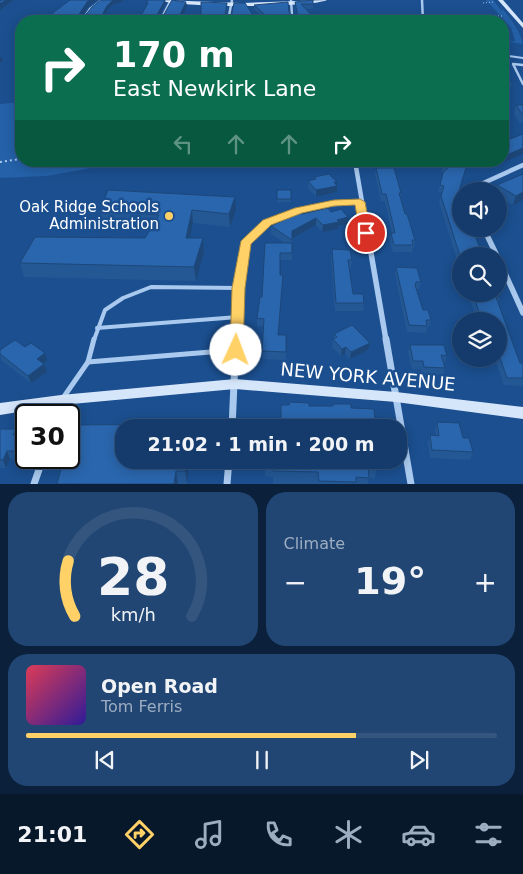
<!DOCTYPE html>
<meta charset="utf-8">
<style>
:root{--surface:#143b6b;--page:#214673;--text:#f1f3f6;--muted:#9dadc1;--line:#33557e;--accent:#ffd166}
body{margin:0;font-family:"DejaVu Sans",sans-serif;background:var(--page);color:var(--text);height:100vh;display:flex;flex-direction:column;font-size:19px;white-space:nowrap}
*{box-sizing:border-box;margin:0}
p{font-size:16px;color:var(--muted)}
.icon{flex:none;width:28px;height:28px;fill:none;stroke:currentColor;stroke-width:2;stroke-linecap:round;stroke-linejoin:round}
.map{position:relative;height:484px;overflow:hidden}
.drawer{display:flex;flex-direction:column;gap:8px;padding:8px;background:#0b203b;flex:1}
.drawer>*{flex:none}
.guide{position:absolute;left:15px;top:15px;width:494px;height:152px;border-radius:20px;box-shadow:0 2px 12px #0003,0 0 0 1px var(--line);background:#0b6e4f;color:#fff;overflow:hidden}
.fabs{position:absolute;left:452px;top:182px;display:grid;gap:10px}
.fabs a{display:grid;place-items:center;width:55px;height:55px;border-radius:50%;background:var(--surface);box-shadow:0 2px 12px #0003,0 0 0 1px var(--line);font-size:25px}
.speed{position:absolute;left:15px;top:404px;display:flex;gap:10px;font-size:25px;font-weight:700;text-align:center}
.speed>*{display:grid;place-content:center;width:65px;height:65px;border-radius:50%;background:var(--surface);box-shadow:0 2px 12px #0003,0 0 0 1px var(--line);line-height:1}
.speed .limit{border:2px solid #111;border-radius:8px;background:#fff;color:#111}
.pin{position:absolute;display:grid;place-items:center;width:42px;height:42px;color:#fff;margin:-21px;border:2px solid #fff;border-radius:50%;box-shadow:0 1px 5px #0007}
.me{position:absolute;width:55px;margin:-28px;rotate:2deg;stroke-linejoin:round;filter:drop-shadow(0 0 4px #0008)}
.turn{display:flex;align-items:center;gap:18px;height:105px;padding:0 15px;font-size:22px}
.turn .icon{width:65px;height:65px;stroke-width:2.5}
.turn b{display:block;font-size:35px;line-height:42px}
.lanes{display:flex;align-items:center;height:48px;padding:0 15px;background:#0003;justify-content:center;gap:25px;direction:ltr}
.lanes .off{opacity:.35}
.big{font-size:38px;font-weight:700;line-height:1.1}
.drawer .widget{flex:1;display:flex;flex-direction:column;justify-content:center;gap:8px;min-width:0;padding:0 18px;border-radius:20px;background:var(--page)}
.drawer .dial{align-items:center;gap:0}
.dial svg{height:130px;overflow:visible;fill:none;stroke:var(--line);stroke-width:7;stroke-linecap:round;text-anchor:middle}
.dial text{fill:var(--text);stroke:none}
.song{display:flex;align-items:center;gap:15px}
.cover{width:60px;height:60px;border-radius:8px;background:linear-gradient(135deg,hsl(350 70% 55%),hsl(250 70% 35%))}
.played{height:5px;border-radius:2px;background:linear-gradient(90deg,var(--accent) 70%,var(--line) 70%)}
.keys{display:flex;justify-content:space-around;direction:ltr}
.heat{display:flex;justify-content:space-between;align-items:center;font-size:28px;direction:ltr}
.drawer .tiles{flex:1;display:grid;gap:8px;grid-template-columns:1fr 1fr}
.widget:last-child{grid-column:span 2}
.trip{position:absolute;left:115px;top:419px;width:292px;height:50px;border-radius:20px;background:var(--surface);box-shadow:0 2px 12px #0003,0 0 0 1px var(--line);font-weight:700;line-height:50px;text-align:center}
.dock{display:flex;height:80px;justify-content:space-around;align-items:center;background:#08182b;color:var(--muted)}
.dock .icon{width:35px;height:35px}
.dock .current{color:var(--accent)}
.dock b{font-size:22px;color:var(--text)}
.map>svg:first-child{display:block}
.green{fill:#2461a8}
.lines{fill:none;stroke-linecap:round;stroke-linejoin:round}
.path-far1{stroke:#a9c9ee;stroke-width:1;stroke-dasharray:1 2;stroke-linecap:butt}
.path{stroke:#a9c9ee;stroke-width:2;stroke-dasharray:2 3;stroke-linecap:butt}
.lane-far3{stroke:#a9c9ee;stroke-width:2}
.lane-far2{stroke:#a9c9ee;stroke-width:2.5}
.lane-far1{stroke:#a9c9ee;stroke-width:4}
.lane{stroke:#a9c9ee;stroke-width:5}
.street-far3{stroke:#a9c9ee;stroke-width:2.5}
.street-far2{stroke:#a9c9ee;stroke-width:4.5}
.street-far1{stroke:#a9c9ee;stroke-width:5.5}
.street{stroke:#a9c9ee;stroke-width:7}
.secondary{fill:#d6e6fa;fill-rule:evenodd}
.wall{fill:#245895}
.shaded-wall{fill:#1d4779}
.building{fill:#2a66ad;stroke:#1d4779}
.route{fill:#ffd166;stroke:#a68842}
.poi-dot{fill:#ffd166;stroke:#1b4f8f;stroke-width:2}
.labels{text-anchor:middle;stroke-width:5;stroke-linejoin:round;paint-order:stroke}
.poi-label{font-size:15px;fill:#fff;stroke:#1b4f8f;text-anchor:end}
.near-street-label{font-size:18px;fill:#fff;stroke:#1b4f8f}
</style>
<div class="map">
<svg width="523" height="484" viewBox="0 0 523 484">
<rect width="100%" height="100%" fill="#1b4f8f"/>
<!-- green -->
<g class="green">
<path d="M486,0H493L501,10L503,11L500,6C507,14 520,30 523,44L508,42L515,41L511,28L488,2L483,3L487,2Z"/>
<path d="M21,102V161H109L102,166L47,176L0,178V104Z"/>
</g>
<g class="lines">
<!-- path-far1 -->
<g class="path-far1">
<path d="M483,3L493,2"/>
<path d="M495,16H503"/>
</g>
<!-- path -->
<path class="path" d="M0,162L21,159"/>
<!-- lane-far3 -->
<path class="lane-far3" d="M509,48V56L523,58"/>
<!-- lane-far2 -->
<path class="lane-far2" d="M523,65L513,64L523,84"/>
<!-- lane-far1 -->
<g class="lane-far1">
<path d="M97,328L238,317"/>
<path d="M94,340L105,310L123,298L151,287L238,288"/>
</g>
<!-- lane -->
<g class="lane">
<path d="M88,362L235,350"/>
<path d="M63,398L88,362L94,339"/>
</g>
<!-- street-far3 -->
<g class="street-far3">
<path d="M291,0L292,15L295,21"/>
<path d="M422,0L423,21"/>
<path d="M82,21L90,9L102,0"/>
<path d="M160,21L171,0"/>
<path d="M228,21L232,0"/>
</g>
<!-- street-far2 -->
<g class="street-far2">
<path d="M355,161L366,225"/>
<path d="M477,191L479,185L523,165"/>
<path d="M265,225C292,207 328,204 360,202"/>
</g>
<!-- street-far1 -->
<g class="street-far1">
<path d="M366,224L386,340"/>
<path d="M484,229L497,256"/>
<path d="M499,260L523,313"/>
<path d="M236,340C236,317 235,260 246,242C251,234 259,229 267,224"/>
</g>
<!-- street -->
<g class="street">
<path d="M386,339L411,484"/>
<path d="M56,415L61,401"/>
<path d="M232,428L236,339"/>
<path d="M34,484L43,458"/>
<path d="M227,484L229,460"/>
</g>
<!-- secondary -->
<g class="secondary">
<path d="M159,0L243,3L327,0C311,8 175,8 159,0Z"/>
<path d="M498,0H503L523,23V28Z"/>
<path d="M235,379L396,392L523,407V419L396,402L235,389L61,405L0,415V403L61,395Z"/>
</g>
</g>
<!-- wall -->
<g class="wall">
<path d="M295,2L313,4V9H305L317,21H267L254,9V5L289,12L295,19L297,17L295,6Z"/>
<path d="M227,3V8L226,17L228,19L231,17L257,21H201Z"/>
<path d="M502,69L512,82L510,89H502Z"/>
<path d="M21,77V88H20L18,82Z"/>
<path d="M516,105H523V123H520L514,114Z"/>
<path d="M468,161L458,195L478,238L477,242L461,256V272L439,203L442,192H438L444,172H442L443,165Z"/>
<path d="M476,161H502L494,166L485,168Z"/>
<path d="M376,168L401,193V198L405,214L415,240L414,248H413L412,252H393L390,241L391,233H392L385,201H381L375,174Z"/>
<path d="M523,174L513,205L499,197V191H495L497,185Z"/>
<path d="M314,177L337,186V192L316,197L308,188V181L314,180Z"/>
<rect x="277" y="190" width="14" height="12"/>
<path d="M100,210H236L230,227L193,223L190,238H203L204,252L196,281L24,277L20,263L145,238L151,228L103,223Z"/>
<path d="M331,212L347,224L339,226L338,229L322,232L316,225L292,238V260H280V275H283L282,282L278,335H286V360L262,359L264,326H257V318L262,297L265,243H285L271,234V226L302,214Z"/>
<path d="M332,249L352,260L351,268H349L353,294L364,303L363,311H335L331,257Z"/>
<path d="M396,267L421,282L419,289H416L423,310L431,320L429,327H427L426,333L407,332L395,274Z"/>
<path d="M468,294H498L500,297L498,303L520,363H523V386L504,385L495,359H499V321H477Z"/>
<path d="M334,334L370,343L368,350L350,359L345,354L341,356L332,347Z"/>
<path d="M410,345L447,356L445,363H443L445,368L443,375H423L421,369H412L408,353Z"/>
<path d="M0,350L47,361L43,364L47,372L31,383L1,360Z"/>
<path d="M437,422L463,438L473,452L470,460L430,458L428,443L430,435L436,436L435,430Z"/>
<path d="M190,424L191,428H124V460H190L187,484H57L64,458H69V441L73,425Z"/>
<path d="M0,429H16L18,435H20L23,443L17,459H10L6,468H0Z"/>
<path d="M265,460L377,464L375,479L369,478L368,484H273V477L265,476Z"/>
</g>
<!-- shaded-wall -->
<g class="shaded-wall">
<path d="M6,0H13L0,10V4Z"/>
<path d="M90,0H97L88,7L79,20L78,16L87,2Z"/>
<path d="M113,0H124L119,3L114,4L107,10L102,21H99L107,6Z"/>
<path d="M165,0L166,3L157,20V15Z"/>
<path d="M186,2L187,6L180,21H177Z"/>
<path d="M0,57H2L3,62H0Z"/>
<path d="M523,144V154L494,166L485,168L487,162L502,161V157Z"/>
<path d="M334,182H337V192L316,197V190Z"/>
<path d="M523,192V200L513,205L516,196Z"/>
<path d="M235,197L236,210L230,227L229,214Z"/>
<path d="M192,210L193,223L187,252L186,238Z"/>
<path d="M348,217L347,224L339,226L338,229L322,232L323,225Z"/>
<path d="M316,218V225L291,239L292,231Z"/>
<path d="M203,238L204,252L196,281L194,267Z"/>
<path d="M370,343L368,350L350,359L351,352Z"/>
<path d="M346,347L345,354L341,356L342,349Z"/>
<path d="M45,353L47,361L39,366L37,359Z"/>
<path d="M44,364L47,372L31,383L28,376Z"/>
<path d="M16,429L19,437L13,435Z"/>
<path d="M20,435L23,443L17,459L14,451Z"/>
<path d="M7,451L10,459L6,468L3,460Z"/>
<path d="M186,460H190L187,484L185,471Z"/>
<path d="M176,471L178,484H174Z"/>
</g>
<!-- building -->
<g class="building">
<path d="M0,0H6L0,4Z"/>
<path d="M70,0H90L87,2L78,16L80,19L83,18L92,7L101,0H113L107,6L99,21H42Z"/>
<path d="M148,0H165L157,15L159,19L162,18L172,0L186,2L177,21H138L148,3H146Z"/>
<path d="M313,0V4H301L317,21H272L254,5L288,2L289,12L295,19L298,16L295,2Z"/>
<path d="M201,2L227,3L225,16L228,19L231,17L234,3H245L257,21H237L236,19L218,20V21H201Z"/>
<path d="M502,69L512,82H502Z"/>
<path d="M19,77H21V83L18,82Z"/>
<path d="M516,105H523V114H522Z"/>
<path d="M523,134V144H522L523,145V148L502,157V142Z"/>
<path d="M448,161H468L458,194L461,201V229H474L478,238H476L483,256H461V259L441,196L444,186L440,185L443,173L449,167L443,165Z"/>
<path d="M376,168H394L401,193H399L405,214H407L415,240H412L413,245H394L391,233H395L386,194H382Z"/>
<path d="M329,174L337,182H334L337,186L316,190L308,181L316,179L314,177Z"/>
<path d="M523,174V192L516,196L497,185Z"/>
<path d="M108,190L235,197L229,214L192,210L186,238H203L194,267L20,263L35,237L145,238L159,215L100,210Z"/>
<rect x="277" y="190" width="14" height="9"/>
<path d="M328,208L331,212L341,209L348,217L337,220L339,222L323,225L316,218L292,231V240L271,226L299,213L302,214Z"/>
<path d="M265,243H292V253H280V275H283L278,335H286V352L262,351L264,319L257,318L260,297H262Z"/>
<path d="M332,249L350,250L352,260H348L353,294H363L364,303H336Z"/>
<path d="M396,267L417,268L421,282H416L415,285L423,310H428L431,320H426L427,326L409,325Z"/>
<path d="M473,294H498L500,297H496L520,363H523V378H507L499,355V321H482Z"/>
<path d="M352,325L370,343L351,352L346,347L342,349L333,339L337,337L334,334Z"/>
<path d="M15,340L25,347L31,343L45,353L37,359L44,364L28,376L0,354V350Z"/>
<path d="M410,345H444L447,356L441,355L445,368L424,367L423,361H413Z"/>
<path d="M290,402L309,403V406H333V404H351V408L374,409L376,428H281V405H289Z"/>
<path d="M437,422L459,423L463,438H469L473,452L432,450L430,435L439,436Z"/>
<path d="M190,424V428H124V460H186L185,471H176L174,484H57L64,458H69V441L73,425Z"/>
<path d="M0,429H16L13,435H20L14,451H7L3,460H0Z"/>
<path d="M265,460H377V464H368L369,478L356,477V482L319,481L318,472L273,471L274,462H265Z"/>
</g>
<!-- route -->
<path class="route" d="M360,199L365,202L371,233L370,235H362L360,233L355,205L334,206L302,213L271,225L251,244L245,288L243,350L241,354L236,355L232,354L230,350L232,288L241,241L263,220L295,208L334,200Z"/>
<!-- markers -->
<circle class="poi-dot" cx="169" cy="216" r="5"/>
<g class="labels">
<!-- poi labels -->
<g class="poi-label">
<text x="159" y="212">Oak Ridge Schools<tspan x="159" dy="17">Administration</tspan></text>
</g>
<!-- near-street labels -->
<g class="near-street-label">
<text transform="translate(368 377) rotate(5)" y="6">NEW YORK AVENUE</text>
</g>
</g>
</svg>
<div class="fabs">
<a><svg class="icon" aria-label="sound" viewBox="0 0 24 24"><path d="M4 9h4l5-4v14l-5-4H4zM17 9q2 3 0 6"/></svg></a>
<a><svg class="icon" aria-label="search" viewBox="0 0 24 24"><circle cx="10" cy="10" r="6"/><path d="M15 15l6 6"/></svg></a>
<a><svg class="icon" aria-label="layers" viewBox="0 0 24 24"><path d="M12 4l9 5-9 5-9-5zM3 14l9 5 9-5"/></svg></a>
</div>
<div class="speed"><div class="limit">30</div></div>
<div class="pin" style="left:366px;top:233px;background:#d93025"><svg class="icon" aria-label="arrive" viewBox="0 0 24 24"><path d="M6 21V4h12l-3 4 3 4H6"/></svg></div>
<svg class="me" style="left:236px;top:350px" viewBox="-20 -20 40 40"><circle r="19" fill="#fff"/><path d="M0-13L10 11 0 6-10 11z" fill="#ffd166"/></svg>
<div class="trip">21:02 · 1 min · 200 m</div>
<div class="guide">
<div class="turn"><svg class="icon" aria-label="right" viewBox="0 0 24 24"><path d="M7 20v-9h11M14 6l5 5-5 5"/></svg><div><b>170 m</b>East Newkirk Lane</div></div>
<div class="lanes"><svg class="icon off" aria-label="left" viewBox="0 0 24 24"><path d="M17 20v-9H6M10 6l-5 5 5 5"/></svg><svg class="icon off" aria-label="ahead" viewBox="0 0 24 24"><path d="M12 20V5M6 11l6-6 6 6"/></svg><svg class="icon off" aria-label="ahead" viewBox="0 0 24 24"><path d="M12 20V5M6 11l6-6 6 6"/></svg><svg class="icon" aria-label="right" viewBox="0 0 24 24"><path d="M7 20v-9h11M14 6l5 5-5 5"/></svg></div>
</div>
</div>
<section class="drawer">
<div class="tiles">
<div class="widget dial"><svg viewBox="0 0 100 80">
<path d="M14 69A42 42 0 1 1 86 69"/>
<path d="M14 69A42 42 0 0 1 10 35" stroke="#ffd166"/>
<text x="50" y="56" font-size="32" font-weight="700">28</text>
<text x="50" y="72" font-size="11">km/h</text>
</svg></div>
<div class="widget"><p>Climate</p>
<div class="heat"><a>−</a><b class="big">19°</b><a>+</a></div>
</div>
<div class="widget">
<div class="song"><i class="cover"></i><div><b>Open Road</b><p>Tom Ferris</p></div></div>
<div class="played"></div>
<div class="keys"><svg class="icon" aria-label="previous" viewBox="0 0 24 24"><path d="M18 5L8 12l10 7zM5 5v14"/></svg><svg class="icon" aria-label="pause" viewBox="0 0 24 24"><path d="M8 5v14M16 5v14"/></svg><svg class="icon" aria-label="next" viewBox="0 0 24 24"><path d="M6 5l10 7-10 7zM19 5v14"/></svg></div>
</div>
</div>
</section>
<nav class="dock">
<b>21:01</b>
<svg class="icon current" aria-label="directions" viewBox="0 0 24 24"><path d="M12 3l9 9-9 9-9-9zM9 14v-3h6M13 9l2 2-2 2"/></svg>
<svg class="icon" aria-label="music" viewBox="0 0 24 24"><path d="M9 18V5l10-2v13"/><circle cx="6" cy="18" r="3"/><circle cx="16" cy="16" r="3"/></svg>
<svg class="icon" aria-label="phone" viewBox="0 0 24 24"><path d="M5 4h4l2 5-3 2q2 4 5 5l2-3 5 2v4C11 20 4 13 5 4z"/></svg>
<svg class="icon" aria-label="climate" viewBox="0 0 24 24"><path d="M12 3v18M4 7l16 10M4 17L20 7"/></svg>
<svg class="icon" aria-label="car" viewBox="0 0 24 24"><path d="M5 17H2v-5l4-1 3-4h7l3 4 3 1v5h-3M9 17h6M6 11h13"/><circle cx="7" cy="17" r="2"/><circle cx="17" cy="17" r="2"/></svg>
<svg class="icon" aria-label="filters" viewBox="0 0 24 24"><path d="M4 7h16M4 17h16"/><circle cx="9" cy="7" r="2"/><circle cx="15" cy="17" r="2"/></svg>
</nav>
